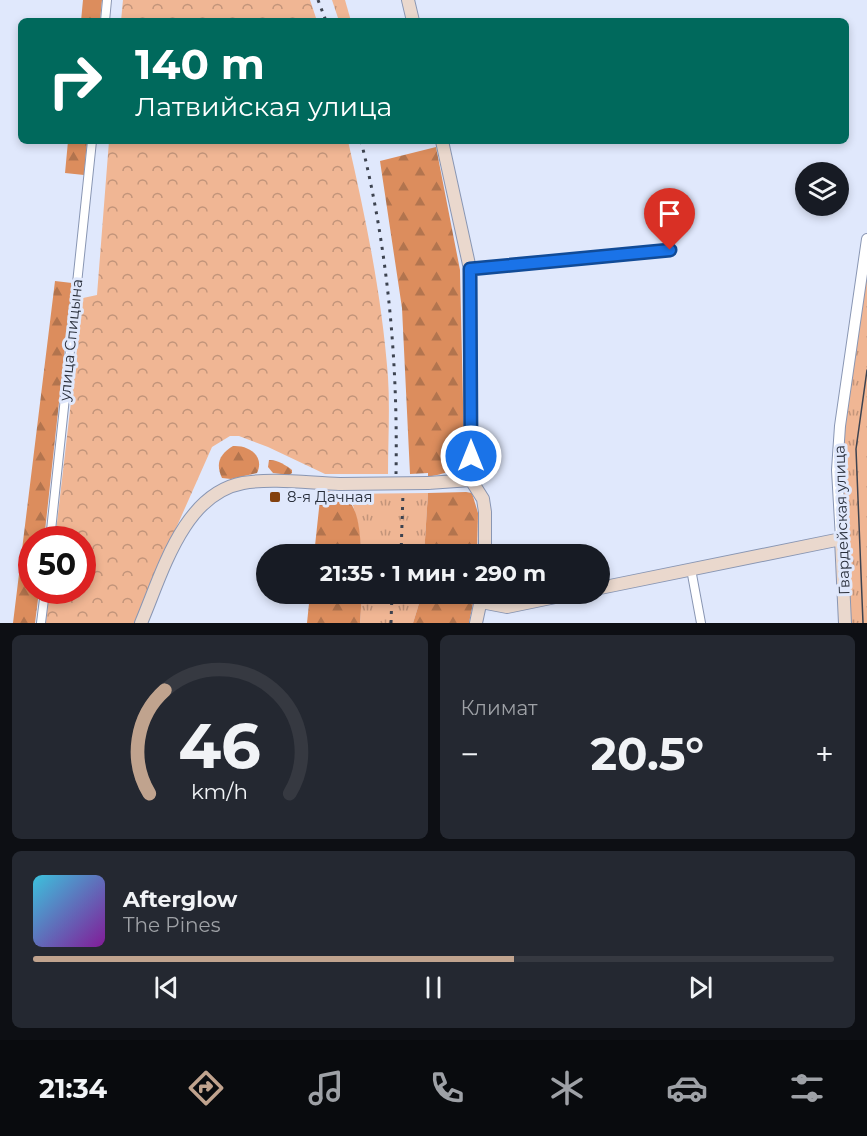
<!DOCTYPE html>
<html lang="ru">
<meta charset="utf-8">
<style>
:root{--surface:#171b24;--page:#242831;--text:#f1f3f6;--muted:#9ea1a6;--line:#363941;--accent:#c0a38e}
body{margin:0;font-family:Montserrat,sans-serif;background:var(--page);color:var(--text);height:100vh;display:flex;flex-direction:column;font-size:22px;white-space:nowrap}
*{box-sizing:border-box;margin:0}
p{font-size:20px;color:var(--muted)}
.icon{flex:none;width:33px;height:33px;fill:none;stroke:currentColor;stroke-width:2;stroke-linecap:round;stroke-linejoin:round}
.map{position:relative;height:623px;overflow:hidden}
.drawer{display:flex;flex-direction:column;gap:12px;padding:12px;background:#0d0f14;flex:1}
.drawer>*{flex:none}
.top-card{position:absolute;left:18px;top:18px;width:831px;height:126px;border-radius:9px;box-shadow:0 3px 9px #0003;background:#00695c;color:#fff;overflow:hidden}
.buttons{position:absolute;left:795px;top:162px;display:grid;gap:12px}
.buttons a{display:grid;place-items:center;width:54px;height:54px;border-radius:50%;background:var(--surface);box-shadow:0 3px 9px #0003;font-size:30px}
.speed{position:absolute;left:18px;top:526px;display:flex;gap:12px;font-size:30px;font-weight:700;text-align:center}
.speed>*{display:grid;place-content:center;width:78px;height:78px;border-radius:50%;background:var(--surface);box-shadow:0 3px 9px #0003;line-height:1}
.speed .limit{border:9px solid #d22;background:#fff;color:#111}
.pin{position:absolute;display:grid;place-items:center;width:51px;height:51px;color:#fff;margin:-62px -26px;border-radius:50% 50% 50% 0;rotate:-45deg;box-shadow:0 0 6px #0007}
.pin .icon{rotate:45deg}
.me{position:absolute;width:66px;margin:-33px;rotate:0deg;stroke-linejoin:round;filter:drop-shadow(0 0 4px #0008)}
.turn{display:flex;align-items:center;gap:21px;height:126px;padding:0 18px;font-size:27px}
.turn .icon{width:78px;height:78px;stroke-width:2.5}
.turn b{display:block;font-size:42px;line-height:51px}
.big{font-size:45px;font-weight:700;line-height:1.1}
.drawer .card{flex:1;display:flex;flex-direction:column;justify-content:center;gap:9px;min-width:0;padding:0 21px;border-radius:9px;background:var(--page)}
.drawer .dial{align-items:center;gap:0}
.dial svg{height:156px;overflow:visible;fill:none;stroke:var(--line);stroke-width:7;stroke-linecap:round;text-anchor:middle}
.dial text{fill:var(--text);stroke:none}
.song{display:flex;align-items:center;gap:18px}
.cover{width:72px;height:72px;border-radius:9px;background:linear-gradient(135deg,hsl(190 70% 55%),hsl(290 70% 35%))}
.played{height:6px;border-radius:3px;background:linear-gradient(90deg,var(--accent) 60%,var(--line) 60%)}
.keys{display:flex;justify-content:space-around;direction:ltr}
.heat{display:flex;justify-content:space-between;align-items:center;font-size:33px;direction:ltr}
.drawer .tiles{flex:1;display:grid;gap:12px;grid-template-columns:1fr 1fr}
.card:last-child{grid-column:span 2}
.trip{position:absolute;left:256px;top:544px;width:354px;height:60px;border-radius:30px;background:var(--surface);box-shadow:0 3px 9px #0003;font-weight:700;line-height:60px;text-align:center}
.menu{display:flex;height:96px;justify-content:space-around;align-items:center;background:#090b0e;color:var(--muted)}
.menu .icon{width:42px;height:42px}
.menu .selected{color:var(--accent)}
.menu b{font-size:27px;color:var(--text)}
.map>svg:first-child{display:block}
.grass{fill:url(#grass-tufts)}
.forest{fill:url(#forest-firs)}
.park{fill:url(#park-crowns)}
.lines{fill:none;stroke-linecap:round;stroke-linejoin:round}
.minor-casing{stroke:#8996b3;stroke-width:10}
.tertiary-casing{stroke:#8996b3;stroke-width:12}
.secondary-casing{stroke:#8996b3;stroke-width:14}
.minor{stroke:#fff;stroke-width:8}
.tertiary{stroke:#fff;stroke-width:10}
.secondary{stroke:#ead8cd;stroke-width:12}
.tram{stroke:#3d4350;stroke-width:1.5}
.rail{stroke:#3d4350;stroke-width:3;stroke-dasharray:3 6;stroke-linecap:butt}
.secondary-bridge-casing{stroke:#8996b3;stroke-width:14;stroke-linecap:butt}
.secondary-bridge{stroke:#ead8cd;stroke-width:12}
.route-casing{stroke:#114b97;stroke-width:15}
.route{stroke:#1a73e8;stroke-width:10}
.poi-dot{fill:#83410f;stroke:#e0e8fc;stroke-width:2}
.labels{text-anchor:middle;stroke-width:6;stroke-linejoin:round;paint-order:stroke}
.street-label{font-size:15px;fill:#292f3b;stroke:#e0e8fc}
.poi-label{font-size:15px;fill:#292f3b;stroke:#e0e8fc;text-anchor:start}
</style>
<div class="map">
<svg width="867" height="623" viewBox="0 0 867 623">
<defs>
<pattern id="grass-tufts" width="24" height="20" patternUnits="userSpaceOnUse" patternTransform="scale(1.5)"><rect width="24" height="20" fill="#f0b694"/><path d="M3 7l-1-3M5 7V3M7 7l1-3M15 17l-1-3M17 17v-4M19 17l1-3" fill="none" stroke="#c2947a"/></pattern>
<pattern id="forest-firs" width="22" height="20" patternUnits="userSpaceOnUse" patternTransform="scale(1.5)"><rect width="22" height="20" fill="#dc8d5d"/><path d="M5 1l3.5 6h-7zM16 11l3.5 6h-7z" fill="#b2744e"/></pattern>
<pattern id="park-crowns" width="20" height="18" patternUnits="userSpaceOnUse" patternTransform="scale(1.5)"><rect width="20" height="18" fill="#f0b694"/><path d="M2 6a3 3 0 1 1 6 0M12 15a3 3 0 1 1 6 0" fill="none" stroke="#c2947a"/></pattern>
</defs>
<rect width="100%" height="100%" fill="#e0e8fc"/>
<!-- grass -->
<g class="grass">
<path d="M332,0H345L351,21H339Z"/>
<path d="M867,269V623H849L842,471L845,427Z"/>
<path d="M428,493L424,555H362L358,524L353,505L340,494Z"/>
<path d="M362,594H422L413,623H360Z"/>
</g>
<!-- forest -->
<g class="forest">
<path d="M83,0H102L100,21H81Z"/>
<path d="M68,141H87L84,175L65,173Z"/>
<path d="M436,147L460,270L464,446C459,471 451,472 428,477V473L410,474L402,308L380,161Z"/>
<path d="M55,281L72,283L44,540H32V591H39L35,623H13Z"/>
<path d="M233,446C249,445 265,456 257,473L231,479L222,478C215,463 220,454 233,446Z"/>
<path d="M269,460C276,459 286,465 292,470V473L289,475L273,473L268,467Z"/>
<path d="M321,490C326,491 335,491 340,494C361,504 359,535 362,555H314Z"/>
<path d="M466,492L472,493L478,513L477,555H424L428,493Z"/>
<path d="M310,594H362L360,623H307Z"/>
<path d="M422,594H475L469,623H413Z"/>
</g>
<!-- park -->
<g class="park">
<path d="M123,0H310L317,21H121Z"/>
<path d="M109,141H348C366,219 382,297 388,377C390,409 388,442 388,474H325L268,447L239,436H230L212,447L134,623H46L49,591H82V540H55L83,298L97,295Z"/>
</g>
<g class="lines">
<defs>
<g id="minor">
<path d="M105,21L107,0"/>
<path d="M470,269L670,250"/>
<path d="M50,540L92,141"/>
<path d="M691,569L701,623"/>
<path d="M41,623L45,591"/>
</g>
<path id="tertiary" d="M841,539L837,470L840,426L867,239"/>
<g id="secondary">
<path d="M408,0L413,21"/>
<path d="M442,141L470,269L471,480L483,499L485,512V555"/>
<path d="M428,483L471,480"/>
<path d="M600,588L841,539L845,623"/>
<path d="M481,602L507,607L570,594"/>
<path d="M141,623C162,574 183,494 243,483C272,478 309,483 340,484"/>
<path d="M476,623L482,595"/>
</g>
</defs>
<!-- minor casing -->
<use href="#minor" class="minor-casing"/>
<!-- tertiary casing -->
<use href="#tertiary" class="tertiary-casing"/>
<!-- secondary casing -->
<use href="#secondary" class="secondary-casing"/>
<!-- minor -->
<use href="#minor" class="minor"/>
<!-- tertiary -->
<use href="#tertiary" class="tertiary"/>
<!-- secondary -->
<use href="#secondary" class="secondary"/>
<!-- tram -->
<path class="tram" d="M863,623L856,449L867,370"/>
<!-- rail -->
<g class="rail">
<path d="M318,0L326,21"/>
<path d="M361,141C388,249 398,363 396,474"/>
<path d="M401,555L403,493"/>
<path d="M391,623L392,594"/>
</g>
<defs>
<path id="secondary-bridge" d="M340,484L428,483"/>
</defs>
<!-- secondary-bridge casing -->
<use href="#secondary-bridge" class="secondary-bridge-casing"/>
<!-- secondary-bridge -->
<use href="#secondary-bridge" class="secondary-bridge"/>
</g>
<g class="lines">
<defs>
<path id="route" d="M471,456L470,269L670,250"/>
</defs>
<!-- route casing -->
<use href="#route" class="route-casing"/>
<!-- route -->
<use href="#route" class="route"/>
</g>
<!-- markers -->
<rect class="poi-dot" x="269" y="491" width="12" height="12" rx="3"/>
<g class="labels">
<!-- street labels -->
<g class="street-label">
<text transform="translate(71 340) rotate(-84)" y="5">улица Спицына</text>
<text transform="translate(842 520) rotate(-92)" y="5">Гвардейская улица</text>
</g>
<!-- poi labels -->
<g class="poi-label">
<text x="287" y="502">8-я Дачная</text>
</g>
</g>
</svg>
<div class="buttons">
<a><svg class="icon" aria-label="layers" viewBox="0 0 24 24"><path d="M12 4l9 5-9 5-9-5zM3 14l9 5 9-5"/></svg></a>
</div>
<div class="speed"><div class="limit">50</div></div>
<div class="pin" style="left:670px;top:250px;background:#d93025"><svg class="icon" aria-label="arrive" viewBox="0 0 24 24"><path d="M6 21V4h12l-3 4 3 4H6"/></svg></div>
<svg class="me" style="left:471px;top:456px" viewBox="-20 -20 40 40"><circle r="17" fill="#1a73e8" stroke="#fff" stroke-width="3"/><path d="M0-11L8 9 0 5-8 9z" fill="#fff"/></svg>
<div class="trip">21:35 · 1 мин · 290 m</div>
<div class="top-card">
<div class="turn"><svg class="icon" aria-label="right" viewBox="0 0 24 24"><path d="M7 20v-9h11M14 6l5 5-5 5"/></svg><div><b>140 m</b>Латвийская улица</div></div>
</div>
</div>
<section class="drawer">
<div class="tiles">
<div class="card dial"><svg viewBox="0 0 100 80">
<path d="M14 69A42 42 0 1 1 86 69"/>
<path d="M14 69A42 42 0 0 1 22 16" stroke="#c0a38e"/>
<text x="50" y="56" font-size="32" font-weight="700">46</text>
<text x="50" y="72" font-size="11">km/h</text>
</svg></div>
<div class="card"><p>Климат</p>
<div class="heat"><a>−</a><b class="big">20.5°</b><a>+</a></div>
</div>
<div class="card">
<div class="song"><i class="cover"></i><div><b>Afterglow</b><p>The Pines</p></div></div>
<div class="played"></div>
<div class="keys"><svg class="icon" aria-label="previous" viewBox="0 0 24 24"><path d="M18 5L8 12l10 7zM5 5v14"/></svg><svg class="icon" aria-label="pause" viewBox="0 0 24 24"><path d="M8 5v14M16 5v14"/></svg><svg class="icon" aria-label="next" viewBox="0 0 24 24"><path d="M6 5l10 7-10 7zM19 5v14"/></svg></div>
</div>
</div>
</section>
<nav class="menu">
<b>21:34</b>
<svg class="icon selected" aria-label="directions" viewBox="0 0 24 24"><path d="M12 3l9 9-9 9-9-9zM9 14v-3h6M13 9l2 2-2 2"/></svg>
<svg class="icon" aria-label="music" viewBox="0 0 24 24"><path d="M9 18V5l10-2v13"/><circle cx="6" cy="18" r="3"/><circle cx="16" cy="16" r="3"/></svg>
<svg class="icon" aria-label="phone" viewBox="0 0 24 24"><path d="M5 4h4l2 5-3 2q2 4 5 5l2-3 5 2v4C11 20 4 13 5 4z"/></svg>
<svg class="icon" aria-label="climate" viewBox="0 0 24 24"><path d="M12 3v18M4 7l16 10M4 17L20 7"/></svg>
<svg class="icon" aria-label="car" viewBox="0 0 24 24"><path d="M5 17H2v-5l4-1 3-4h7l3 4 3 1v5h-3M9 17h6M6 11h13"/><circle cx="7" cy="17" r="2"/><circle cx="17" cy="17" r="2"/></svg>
<svg class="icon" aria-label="filters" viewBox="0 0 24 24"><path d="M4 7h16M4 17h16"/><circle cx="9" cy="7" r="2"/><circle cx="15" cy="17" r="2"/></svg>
</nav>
